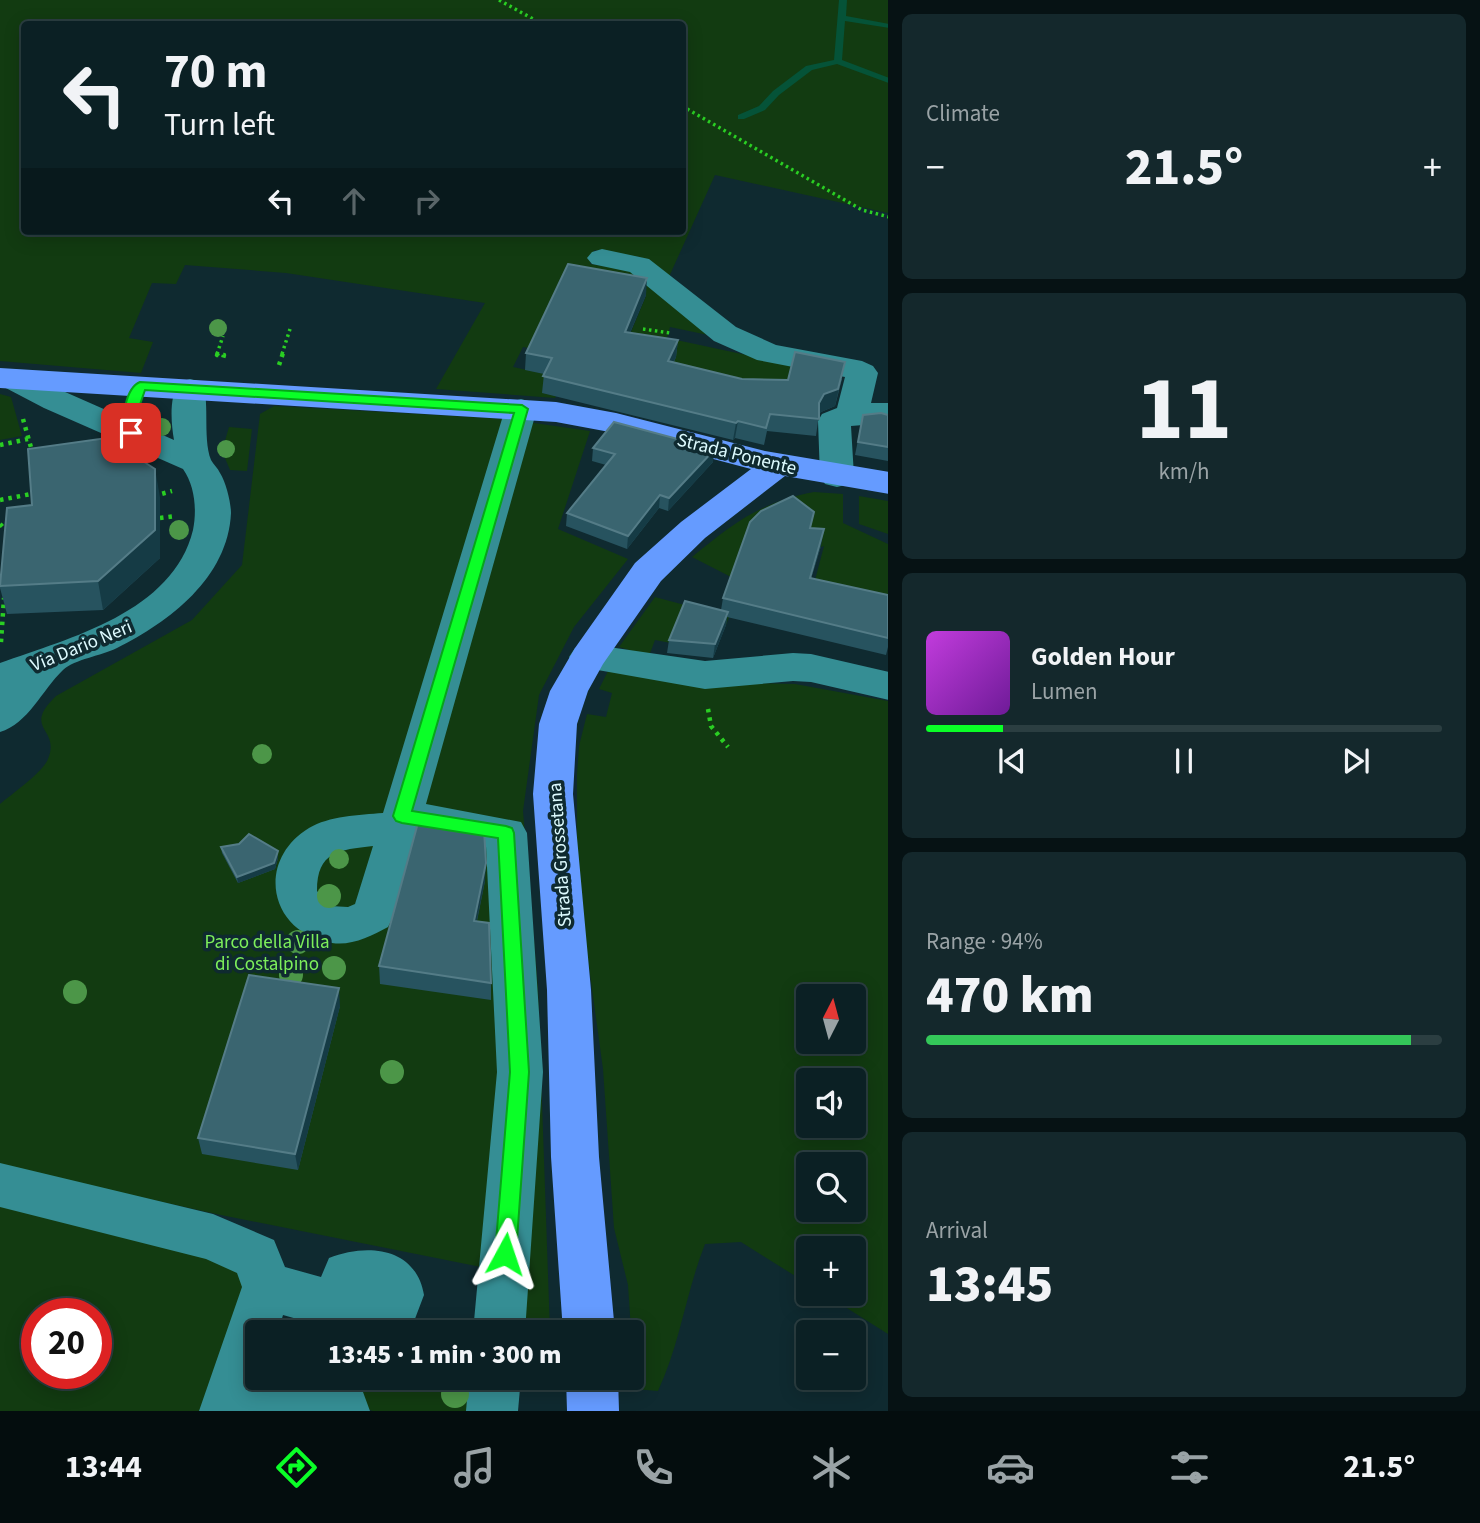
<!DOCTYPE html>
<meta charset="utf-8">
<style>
:root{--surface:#0b2024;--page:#14282c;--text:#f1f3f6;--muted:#9aa3a6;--line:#2b3e41;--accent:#0aff27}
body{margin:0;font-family:"Source Sans 3",sans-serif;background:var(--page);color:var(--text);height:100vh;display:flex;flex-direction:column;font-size:26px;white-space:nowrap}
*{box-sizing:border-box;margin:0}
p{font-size:23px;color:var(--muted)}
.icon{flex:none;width:38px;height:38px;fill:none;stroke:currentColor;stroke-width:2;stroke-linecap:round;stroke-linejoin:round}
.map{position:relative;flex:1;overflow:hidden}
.drawer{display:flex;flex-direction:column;gap:14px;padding:14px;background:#061214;width:592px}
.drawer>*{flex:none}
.top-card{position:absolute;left:21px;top:21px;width:665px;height:214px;border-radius:7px;box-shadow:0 4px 18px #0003,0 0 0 2px var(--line);background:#0b2024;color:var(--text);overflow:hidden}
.needle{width:46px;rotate:6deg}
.buttons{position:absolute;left:796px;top:984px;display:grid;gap:14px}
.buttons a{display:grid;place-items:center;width:70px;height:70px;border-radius:7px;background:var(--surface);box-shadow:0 4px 18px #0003,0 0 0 2px var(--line);font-size:35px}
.speed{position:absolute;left:21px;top:1298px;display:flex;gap:14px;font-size:35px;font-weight:700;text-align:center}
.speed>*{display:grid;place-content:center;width:91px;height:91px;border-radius:50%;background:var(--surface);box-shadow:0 4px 18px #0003,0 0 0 2px var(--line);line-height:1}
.speed .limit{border:10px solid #d22;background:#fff;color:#111}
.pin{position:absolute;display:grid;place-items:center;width:60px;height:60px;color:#fff;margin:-30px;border-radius:14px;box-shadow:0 4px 10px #0006}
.me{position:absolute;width:77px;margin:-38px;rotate:5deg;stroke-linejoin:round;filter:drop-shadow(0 0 5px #0008)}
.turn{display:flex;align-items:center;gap:24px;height:147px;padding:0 28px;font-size:32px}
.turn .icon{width:91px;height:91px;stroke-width:2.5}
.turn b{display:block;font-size:49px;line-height:60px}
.lanes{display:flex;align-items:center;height:66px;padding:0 28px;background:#0003;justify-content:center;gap:35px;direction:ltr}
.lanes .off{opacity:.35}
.big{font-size:52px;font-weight:800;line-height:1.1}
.drawer .widget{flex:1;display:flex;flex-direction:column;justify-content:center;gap:10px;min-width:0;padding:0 24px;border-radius:10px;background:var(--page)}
.drawer .dial{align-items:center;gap:0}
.dial b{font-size:91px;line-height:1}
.song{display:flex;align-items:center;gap:21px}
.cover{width:84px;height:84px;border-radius:10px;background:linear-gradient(135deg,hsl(290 70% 55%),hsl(280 70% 35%))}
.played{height:7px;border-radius:4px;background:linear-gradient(90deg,var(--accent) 15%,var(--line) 15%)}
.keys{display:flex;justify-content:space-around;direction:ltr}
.heat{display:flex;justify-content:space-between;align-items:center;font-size:38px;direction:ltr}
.charge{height:10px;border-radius:5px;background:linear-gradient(90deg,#34c759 94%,var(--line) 0)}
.trip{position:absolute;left:245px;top:1320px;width:399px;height:70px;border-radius:7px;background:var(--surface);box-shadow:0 4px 18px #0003,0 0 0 2px var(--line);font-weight:800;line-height:70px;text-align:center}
.dock{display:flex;height:112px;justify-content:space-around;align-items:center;background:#040d0e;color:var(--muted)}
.dock .icon{width:49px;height:49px}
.dock .active{color:var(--accent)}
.dock b{font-size:32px;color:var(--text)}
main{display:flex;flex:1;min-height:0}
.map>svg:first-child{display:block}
.green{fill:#123b11;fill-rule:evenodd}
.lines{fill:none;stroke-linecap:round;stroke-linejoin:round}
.stream{fill:#055338;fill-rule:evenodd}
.path-far1{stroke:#2ace23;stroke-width:3.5;stroke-dasharray:2.5 3.5;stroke-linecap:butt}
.path{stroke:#2ace23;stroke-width:4.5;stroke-dasharray:3.5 5;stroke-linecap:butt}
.minor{fill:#358e94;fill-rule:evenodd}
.major{fill:#659bff;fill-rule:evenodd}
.tree{fill:#4c9648}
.wall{fill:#27535f}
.shaded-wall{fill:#153b45}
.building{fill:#3a6570;stroke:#547c87;stroke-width:2}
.route{fill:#0aff27;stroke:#06a619;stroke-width:2}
.labels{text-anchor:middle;stroke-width:7;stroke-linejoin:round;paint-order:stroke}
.street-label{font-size:19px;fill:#defbff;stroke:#0f2a30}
.park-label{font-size:19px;fill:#7dee5b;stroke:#0f2a30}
</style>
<main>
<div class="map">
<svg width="889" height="1411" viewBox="0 0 889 1411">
<rect width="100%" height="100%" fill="#0f2a30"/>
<!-- green -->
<g class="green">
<path d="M0,0H888V213L715,175L668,279L640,257L594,250L590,264L639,272L708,335L670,327L667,338L793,365L785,397L740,396L666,378L675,357L572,339L580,323L631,332L646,296L567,281L534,349L523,347L513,367L551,375L543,393L556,396L555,398L436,389L485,303L286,273L185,265L176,284L152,283L129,338L153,342L141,373L0,361ZM24,24H682V231H24Z"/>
<path d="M0,394L11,397L22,436L0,440Z"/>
<path d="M274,406L507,419L590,431L558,529L628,559L574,627L539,695L523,811L538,987L550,1332H510L491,1269L221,1215L0,1166V804C12,794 43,772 48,759C61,727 21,730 56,696L192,620L242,565L260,414Z"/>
<path d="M229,427L252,429L247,471L230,470L222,451Z"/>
<path d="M814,492L843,494V523L888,544V605L814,584L824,546L733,578L692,557C735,522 759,503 814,492Z"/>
<path d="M859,496L888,501V534L859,524Z"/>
<path d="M655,597L729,617L726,625L671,643L655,640L649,656L619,647Z"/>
<path d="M609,669L704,682L795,684L888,701V1334L823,1293H854V1248H808V1284L741,1242L705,1244C686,1292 680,1344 658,1391L635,1389L628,1285L614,1228L603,1069L577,879V774L579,746L587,714L606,717L612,693L599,689ZM808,996H854V1041H808ZM808,1080H854V1125H808ZM808,1164H854V1209H808Z"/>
<path d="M0,1203L199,1250L243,1271L246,1289L204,1411H0ZM37,1314H96V1374H37Z"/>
<path d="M260,1377H484L478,1411H373Z"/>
</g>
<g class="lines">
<!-- stream -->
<path class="stream" d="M839,0H847L846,16L889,24V28L845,21L842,60L889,78V83L837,64L812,70L779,95L765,110L744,119H738V115L759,106L773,91L806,66L834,60Z"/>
<!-- path-far1 -->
<g class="path-far1">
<path d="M499,0L542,24"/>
<path d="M682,106L862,210L889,217"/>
<path d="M643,329L670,333"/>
<path d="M217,354L223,336"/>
<path d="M282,354L290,329"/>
</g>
<!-- path -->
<g class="path">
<path d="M218,353L217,355H224L222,362"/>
<path d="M279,365L283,353"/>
<path d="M23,419L32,451"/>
<path d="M0,445L28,439"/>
<path d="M154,496L172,491"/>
<path d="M0,500L36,493"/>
<path d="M160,518L176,516"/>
<path d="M0,524L9,534"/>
<path d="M1,642L4,598"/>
<path d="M708,709L711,726L728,747"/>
</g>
<!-- minor -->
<g class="minor">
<path d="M602,249L649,259L736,327L776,345L862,361L873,366L878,373L871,403H889V423L851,426L854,476L849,484L837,487L825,484L820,476L818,421L822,414L837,408L845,377L757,360L714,341L630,272L592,264L587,258L592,252Z"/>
<path d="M13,369L174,440C171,423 169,397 179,382L190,379L201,382C211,396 202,437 211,460C213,464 218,468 220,473C226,482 231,503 231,513C228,578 169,622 117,648C101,656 75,659 63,670C42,690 28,724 0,732V663C70,638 173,612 193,530C197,510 195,486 183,469L44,408L2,386L0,375Z"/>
<path d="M521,399L532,402L537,409L426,804L521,822L527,833L543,1072L525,1332H473L497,1072L486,846L417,834L394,915L388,927C371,936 352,946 332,943C269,933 255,861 309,828C329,816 359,815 383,813L505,409L510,402ZM373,846L355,904L348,907L330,906L317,891C317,851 339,850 373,846Z"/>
<path d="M588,644L705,661L793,653L811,654L889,672V700L811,682L793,681L705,689L575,666L569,657L575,648Z"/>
<path d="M0,1163L213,1214L274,1240L285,1267L321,1277L329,1258C367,1243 416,1247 424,1295L413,1324L404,1332H343L283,1315L278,1332H257V1377H320L363,1392L370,1411H199L242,1287L237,1273L206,1259L0,1207Z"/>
<path d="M469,1377H521L518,1411H466Z"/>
</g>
<!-- major -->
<g class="major">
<path d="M0,368L556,402L616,413L765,451L889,472V494L785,476L705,538L661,581L603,664L588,691L577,724L573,794L591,990L599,1157L615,1332H563L551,1157L547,990L533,794L539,724L550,691L575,648L635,563L681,522L751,469L615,433L556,422L0,388Z"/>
<path d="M566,1377H618L619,1411H567Z"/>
</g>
</g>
<!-- trees -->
<g class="tree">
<circle cx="218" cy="328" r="9"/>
<circle cx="162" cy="427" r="9"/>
<circle cx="226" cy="449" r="9"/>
<circle cx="179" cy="530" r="10"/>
<circle cx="262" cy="754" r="10"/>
<circle cx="339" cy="859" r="10"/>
<circle cx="329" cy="896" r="12"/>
<circle cx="298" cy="942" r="12"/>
<circle cx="334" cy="968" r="12"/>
<circle cx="291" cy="975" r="12"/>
<circle cx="75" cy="992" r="12"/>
<circle cx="392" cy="1072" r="12"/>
<circle cx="455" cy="1394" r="14"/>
</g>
<!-- wall -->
<g class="wall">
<path d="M646,295L630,333L678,340L676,357L674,362L742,379L788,380L842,379L835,406L821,412L819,414L816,436L767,431L764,445L735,438L733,440L542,393L544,374L525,370L526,353Z"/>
<path d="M863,415H888V461L855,455Z"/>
<path d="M593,448L713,462L668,511L659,508L627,549L566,526L567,513L606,465L592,461Z"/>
<path d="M160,497V558L103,610L7,614L0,588V581Z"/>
<path d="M811,528L821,546L811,579L888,595V647L886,655L727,617L726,625L713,658L667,653L669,640L721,610L723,598Z"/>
<path d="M221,847L278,851V858L275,869L238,883L222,853Z"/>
<path d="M485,881L477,921L491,983V1000L380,984L379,966Z"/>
<path d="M340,1006L298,1170L202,1154L198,1138Z"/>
</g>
<!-- shaded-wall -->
<g class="shaded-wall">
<path d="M647,278L646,295L623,349L625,332Z"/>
<path d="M678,340L676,357L666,378L668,361Z"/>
<path d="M845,362L835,406L821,412L816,420L819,403Z"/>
<path d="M738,421L735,438L733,440L736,423Z"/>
<path d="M715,449L713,462L668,511L669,498Z"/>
<path d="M155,469L160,497V558L103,610L98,581Z"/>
<path d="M660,495L659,508L627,549L628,536Z"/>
<path d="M824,529L821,546L806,595L810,578Z"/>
<path d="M728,612L726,625L713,658L715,644Z"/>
<path d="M278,851V858L275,869L238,883L237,877Z"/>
<path d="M486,863L485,881L473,939L474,921Z"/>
<path d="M339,988L340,1006L298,1170L295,1154Z"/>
</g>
<!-- building -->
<g class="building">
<path d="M568,264L647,278L625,332L678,340L668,361L742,379L788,380L795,352L845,362L838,389L824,394L819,403V419L770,414L766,428L738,421L736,423L543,376L552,358L526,353Z"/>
<path d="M881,413L888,415V447L858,442L863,415Z"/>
<path d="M614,422L715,449L669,498L660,495L628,536L567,513L615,454L593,448Z"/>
<path d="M107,438L155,469V530L98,581L0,586L7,508L32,505L28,449Z"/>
<path d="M793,496L814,512L810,528L824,529L810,578L888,595V638L723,598L750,522L761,511Z"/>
<path d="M685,601L728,612L715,644L669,640Z"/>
<path d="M419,819L484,830L486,863L474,921L489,923L491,983L379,966Z"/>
<path d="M249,834L278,851L274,863L237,877L221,847L239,844Z"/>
<path d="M249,975L339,988L295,1154L198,1138Z"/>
<path d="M299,1320L332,1328L330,1332H295Z"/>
</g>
<!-- route -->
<path class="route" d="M140,382L522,405L528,409L412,811L506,826L512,828L514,833L529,1072L516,1254L513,1261L505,1263L498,1261L495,1254L510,1072L498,838L402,823L396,821L393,816L514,413L145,390L135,419L138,433L131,437L124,433C122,419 125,388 140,382Z"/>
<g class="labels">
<!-- street labels -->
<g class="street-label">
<text transform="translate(737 453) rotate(14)" y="7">Strada Ponente</text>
<text transform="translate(81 645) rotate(-22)" y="7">Via Dario Neri</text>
<text transform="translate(559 855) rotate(-94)" y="7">Strada Grossetana</text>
</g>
<!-- park labels -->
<g class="park-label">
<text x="267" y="948">Parco della Villa<tspan x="267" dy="22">di Costalpino</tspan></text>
</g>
</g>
</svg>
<div class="buttons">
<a><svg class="needle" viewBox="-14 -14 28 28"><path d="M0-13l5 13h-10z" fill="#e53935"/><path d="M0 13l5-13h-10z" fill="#9aa3a6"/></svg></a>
<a><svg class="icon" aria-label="sound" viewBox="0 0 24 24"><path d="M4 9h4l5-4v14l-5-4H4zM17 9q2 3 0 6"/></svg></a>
<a><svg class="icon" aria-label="search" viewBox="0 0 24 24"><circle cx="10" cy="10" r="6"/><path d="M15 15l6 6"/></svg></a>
<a>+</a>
<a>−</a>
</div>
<div class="speed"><div class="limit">20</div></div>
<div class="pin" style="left:131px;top:433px;background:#d93025"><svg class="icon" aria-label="arrive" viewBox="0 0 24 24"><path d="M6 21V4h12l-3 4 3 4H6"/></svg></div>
<svg class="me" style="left:505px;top:1254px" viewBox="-20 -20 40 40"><path d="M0-17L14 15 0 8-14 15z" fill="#0aff27" stroke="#fff" stroke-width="4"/></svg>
<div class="trip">13:45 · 1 min · 300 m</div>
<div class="top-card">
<div class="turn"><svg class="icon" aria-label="left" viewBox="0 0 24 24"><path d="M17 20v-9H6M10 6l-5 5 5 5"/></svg><div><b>70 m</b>Turn left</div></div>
<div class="lanes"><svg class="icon" aria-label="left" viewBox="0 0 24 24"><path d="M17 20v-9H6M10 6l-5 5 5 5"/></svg><svg class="icon off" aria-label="ahead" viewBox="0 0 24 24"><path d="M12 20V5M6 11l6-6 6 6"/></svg><svg class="icon off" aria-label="right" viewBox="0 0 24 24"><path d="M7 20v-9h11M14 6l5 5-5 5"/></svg></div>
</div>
</div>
<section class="drawer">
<div class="widget"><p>Climate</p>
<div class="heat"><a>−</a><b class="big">21.5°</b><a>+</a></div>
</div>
<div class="widget dial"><b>11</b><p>km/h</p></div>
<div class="widget">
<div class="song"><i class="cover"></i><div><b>Golden Hour</b><p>Lumen</p></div></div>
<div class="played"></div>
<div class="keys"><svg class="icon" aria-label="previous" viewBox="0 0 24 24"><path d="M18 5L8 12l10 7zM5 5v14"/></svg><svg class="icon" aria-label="pause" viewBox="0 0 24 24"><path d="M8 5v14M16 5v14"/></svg><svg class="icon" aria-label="next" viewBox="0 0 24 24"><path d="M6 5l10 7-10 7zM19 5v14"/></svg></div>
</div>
<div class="widget"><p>Range · 94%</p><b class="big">470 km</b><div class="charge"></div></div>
<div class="widget"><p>Arrival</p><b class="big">13:45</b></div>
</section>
</main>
<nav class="dock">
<b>13:44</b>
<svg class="icon active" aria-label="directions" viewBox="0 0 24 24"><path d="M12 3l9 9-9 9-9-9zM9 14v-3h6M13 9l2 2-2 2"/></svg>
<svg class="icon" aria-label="music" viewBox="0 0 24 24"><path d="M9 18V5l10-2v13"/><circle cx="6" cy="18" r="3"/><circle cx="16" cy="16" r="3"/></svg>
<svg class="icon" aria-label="phone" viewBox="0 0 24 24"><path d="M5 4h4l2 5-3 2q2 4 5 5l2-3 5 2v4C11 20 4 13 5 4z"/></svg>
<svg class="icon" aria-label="climate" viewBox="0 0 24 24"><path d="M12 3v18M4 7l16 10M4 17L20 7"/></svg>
<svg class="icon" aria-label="car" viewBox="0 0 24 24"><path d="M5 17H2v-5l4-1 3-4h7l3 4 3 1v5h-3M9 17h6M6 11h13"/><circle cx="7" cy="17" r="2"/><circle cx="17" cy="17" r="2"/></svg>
<svg class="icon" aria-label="filters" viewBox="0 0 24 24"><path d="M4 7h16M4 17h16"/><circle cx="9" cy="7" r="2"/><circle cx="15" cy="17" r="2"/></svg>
<b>21.5°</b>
</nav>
